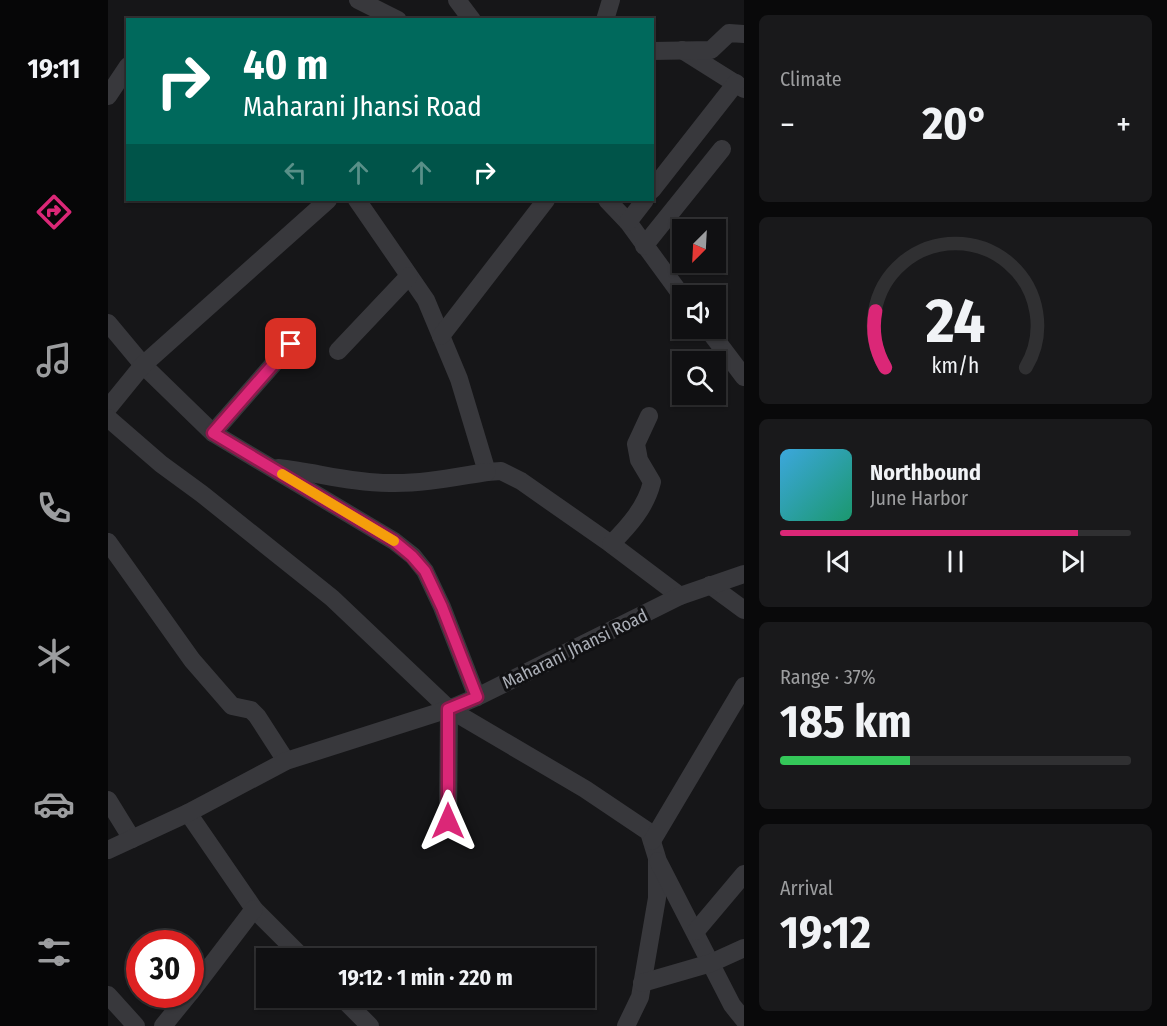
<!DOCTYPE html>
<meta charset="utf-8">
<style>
:root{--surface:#101012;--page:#19191b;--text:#f1f3f6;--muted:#9c9d9f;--line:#303032;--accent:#db2777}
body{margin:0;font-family:"Fira Sans Condensed",sans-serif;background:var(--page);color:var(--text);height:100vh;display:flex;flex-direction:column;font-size:22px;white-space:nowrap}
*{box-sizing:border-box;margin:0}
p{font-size:20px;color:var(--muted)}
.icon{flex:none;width:33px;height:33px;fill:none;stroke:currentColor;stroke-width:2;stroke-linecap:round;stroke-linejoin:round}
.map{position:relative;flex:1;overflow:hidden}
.drawer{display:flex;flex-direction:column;gap:15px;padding:15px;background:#09090a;width:423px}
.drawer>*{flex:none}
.hud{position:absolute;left:18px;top:18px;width:528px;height:183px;border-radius:0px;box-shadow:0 2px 4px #0004,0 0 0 2px var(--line);background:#00695c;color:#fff;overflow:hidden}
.needle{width:39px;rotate:204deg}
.tools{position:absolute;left:564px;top:219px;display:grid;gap:12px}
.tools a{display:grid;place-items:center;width:54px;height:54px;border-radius:0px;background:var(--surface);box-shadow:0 2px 4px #0004,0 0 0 2px var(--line);font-size:30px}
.speed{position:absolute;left:18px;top:930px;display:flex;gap:12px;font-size:30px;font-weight:700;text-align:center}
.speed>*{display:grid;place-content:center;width:78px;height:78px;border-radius:50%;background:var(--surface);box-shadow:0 2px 4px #0004,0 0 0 2px var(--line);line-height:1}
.speed .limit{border:9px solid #d22;background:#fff;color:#111}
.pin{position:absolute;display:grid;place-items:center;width:51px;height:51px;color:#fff;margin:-26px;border-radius:12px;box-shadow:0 3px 9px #0006}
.me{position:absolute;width:66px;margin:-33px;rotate:0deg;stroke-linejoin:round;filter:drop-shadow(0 0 4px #0008)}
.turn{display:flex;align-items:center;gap:21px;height:126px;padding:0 18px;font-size:27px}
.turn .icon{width:78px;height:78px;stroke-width:2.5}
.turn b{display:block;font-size:42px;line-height:51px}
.lanes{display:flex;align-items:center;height:57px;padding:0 18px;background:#0003;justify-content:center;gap:30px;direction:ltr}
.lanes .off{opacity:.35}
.big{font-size:45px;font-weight:700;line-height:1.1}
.drawer .card{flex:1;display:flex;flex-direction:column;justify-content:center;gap:9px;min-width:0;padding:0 21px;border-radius:9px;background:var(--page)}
.drawer .dial{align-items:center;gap:0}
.dial svg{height:156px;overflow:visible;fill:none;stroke:var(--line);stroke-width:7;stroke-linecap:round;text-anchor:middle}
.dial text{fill:var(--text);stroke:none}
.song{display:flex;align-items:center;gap:18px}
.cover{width:72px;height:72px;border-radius:9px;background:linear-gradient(135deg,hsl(200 70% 55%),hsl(160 70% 35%))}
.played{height:6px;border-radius:3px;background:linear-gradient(90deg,var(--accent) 85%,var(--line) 85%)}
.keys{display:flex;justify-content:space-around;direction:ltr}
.heat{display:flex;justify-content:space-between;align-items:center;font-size:33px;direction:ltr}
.charge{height:9px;border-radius:4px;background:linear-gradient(90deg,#34c759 37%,var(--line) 0)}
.trip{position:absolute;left:148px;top:948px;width:339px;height:60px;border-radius:0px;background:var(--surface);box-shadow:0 2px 4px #0004,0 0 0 2px var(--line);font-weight:700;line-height:60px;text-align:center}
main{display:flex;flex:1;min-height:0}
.menu{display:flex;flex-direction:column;width:108px;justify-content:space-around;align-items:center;background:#060607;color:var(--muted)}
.menu .icon{width:42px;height:42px}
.menu .selected{color:var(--accent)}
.menu b{font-size:27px;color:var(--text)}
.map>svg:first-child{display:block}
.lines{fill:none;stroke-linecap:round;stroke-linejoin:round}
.minor{stroke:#38383c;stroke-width:18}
.route-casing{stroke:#8e194d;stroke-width:15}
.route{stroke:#db2777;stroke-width:10}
.slow{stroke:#f59e0b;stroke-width:10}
.labels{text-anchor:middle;stroke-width:6;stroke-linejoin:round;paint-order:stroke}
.street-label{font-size:18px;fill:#aaaeb6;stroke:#111113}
</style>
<main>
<nav class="menu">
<b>19:11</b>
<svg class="icon selected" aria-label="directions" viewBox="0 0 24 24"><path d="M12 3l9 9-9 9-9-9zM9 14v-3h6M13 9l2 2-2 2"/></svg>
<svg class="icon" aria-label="music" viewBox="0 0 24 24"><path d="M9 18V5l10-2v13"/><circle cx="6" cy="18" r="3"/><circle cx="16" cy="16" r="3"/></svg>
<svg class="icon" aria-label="phone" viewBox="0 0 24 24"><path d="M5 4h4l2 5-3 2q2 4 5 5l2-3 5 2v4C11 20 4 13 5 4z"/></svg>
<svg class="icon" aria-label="climate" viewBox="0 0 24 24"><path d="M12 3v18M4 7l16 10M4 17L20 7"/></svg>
<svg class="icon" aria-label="car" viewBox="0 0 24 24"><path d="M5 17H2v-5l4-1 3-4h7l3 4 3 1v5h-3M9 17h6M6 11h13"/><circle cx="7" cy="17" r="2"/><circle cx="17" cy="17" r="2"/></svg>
<svg class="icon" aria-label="filters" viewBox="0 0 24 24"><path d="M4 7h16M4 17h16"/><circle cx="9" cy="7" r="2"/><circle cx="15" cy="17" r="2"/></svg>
</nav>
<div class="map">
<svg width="636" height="1026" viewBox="0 0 636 1026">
<rect width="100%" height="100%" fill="#161618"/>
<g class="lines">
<!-- minor -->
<g class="minor">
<path d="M250,0L290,20"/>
<path d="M349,0L364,20"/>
<path d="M497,20L503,0"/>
<path d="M574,50L636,89"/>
<path d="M544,51L603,50L621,33L636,34"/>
<path d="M0,96L20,66"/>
<path d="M544,190L628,83"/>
<path d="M249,200L318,300L351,379L379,472L393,471L413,481L503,544L572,596"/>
<path d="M499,200L520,222L574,296"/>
<path d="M520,222L537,200"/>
<path d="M536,246L614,149"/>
<path d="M0,323L35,365L105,433L286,541L305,556L317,571L334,607L369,697"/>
<path d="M599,328L636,377"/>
<path d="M333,336L438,200"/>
<path d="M230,351L301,276"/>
<path d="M0,408L35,365L220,200"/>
<path d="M0,418L53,464L94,494L224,598L341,709L477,789L541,832L549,858V898L532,997L518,1026"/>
<path d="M105,433L183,344"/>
<path d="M170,468C207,472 244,483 281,483C314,484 347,477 379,472"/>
<path d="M0,542L84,660L124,706L143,710L149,716L178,761"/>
<path d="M503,544C521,526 538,507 544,482L531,460L528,444L541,416"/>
<path d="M602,585L636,610"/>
<path d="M0,800L24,839"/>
<path d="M80,813L146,909L195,958"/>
<path d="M340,821L341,709"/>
<path d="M544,841L636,686"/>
<path d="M0,850L80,813L178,761L341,709L369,697L572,596L636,574"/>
<path d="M550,861L624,1005L636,1020"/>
<path d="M588,931L636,874"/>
<path d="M534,983L603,963L636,948"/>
<path d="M82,993L146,909"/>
<path d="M0,995L28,1026"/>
<path d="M234,998L262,1026"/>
<path d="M55,1026L81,994"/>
</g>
</g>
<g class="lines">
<defs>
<path id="route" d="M183,344L105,433L286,541L304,556L317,571L334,607L369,697L340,709V821"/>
</defs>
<!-- route casing -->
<use href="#route" class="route-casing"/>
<!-- route -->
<use href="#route" class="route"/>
<!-- slow -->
<path class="slow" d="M174,474L286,541"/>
</g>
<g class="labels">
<!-- street labels -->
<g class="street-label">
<text transform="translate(467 649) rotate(-26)" y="6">Maharani Jhansi Road</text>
</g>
</g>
</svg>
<div class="tools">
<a><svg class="needle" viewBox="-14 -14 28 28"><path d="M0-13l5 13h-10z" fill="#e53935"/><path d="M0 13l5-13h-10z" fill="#9c9d9f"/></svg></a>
<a><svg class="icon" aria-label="sound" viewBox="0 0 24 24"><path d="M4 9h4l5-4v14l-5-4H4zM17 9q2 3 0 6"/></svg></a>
<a><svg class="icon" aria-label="search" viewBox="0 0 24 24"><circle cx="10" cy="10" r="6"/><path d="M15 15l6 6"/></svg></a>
</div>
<div class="speed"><div class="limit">30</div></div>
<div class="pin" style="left:183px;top:344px;background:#d93025"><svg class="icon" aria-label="arrive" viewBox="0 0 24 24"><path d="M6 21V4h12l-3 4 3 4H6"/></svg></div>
<svg class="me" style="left:340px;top:821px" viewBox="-20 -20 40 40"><path d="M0-17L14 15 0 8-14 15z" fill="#db2777" stroke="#fff" stroke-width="4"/></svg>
<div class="trip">19:12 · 1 min · 220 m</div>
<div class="hud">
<div class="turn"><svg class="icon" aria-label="right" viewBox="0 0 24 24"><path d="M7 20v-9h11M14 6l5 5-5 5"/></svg><div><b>40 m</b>Maharani Jhansi Road</div></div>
<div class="lanes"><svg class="icon off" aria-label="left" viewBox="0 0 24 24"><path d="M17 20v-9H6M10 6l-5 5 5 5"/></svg><svg class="icon off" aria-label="ahead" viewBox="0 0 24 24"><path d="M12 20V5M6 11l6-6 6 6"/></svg><svg class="icon off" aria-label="ahead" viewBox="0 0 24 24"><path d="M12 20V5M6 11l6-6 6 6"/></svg><svg class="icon" aria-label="right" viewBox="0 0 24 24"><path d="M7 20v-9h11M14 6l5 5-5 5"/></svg></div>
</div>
</div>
<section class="drawer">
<div class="card"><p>Climate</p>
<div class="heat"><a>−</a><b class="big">20°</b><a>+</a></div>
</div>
<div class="card dial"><svg viewBox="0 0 100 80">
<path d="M14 69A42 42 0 1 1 86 69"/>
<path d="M14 69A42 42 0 0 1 9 40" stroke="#db2777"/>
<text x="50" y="56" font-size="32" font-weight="700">24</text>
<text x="50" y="72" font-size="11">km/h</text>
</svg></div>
<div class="card">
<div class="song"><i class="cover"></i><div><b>Northbound</b><p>June Harbor</p></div></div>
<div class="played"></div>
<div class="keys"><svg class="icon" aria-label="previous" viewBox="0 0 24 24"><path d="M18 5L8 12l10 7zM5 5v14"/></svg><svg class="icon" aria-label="pause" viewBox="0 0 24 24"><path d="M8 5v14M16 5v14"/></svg><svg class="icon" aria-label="next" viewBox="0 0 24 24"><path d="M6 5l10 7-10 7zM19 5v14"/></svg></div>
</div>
<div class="card"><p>Range · 37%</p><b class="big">185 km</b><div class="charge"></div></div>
<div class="card"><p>Arrival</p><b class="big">19:12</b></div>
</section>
</main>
